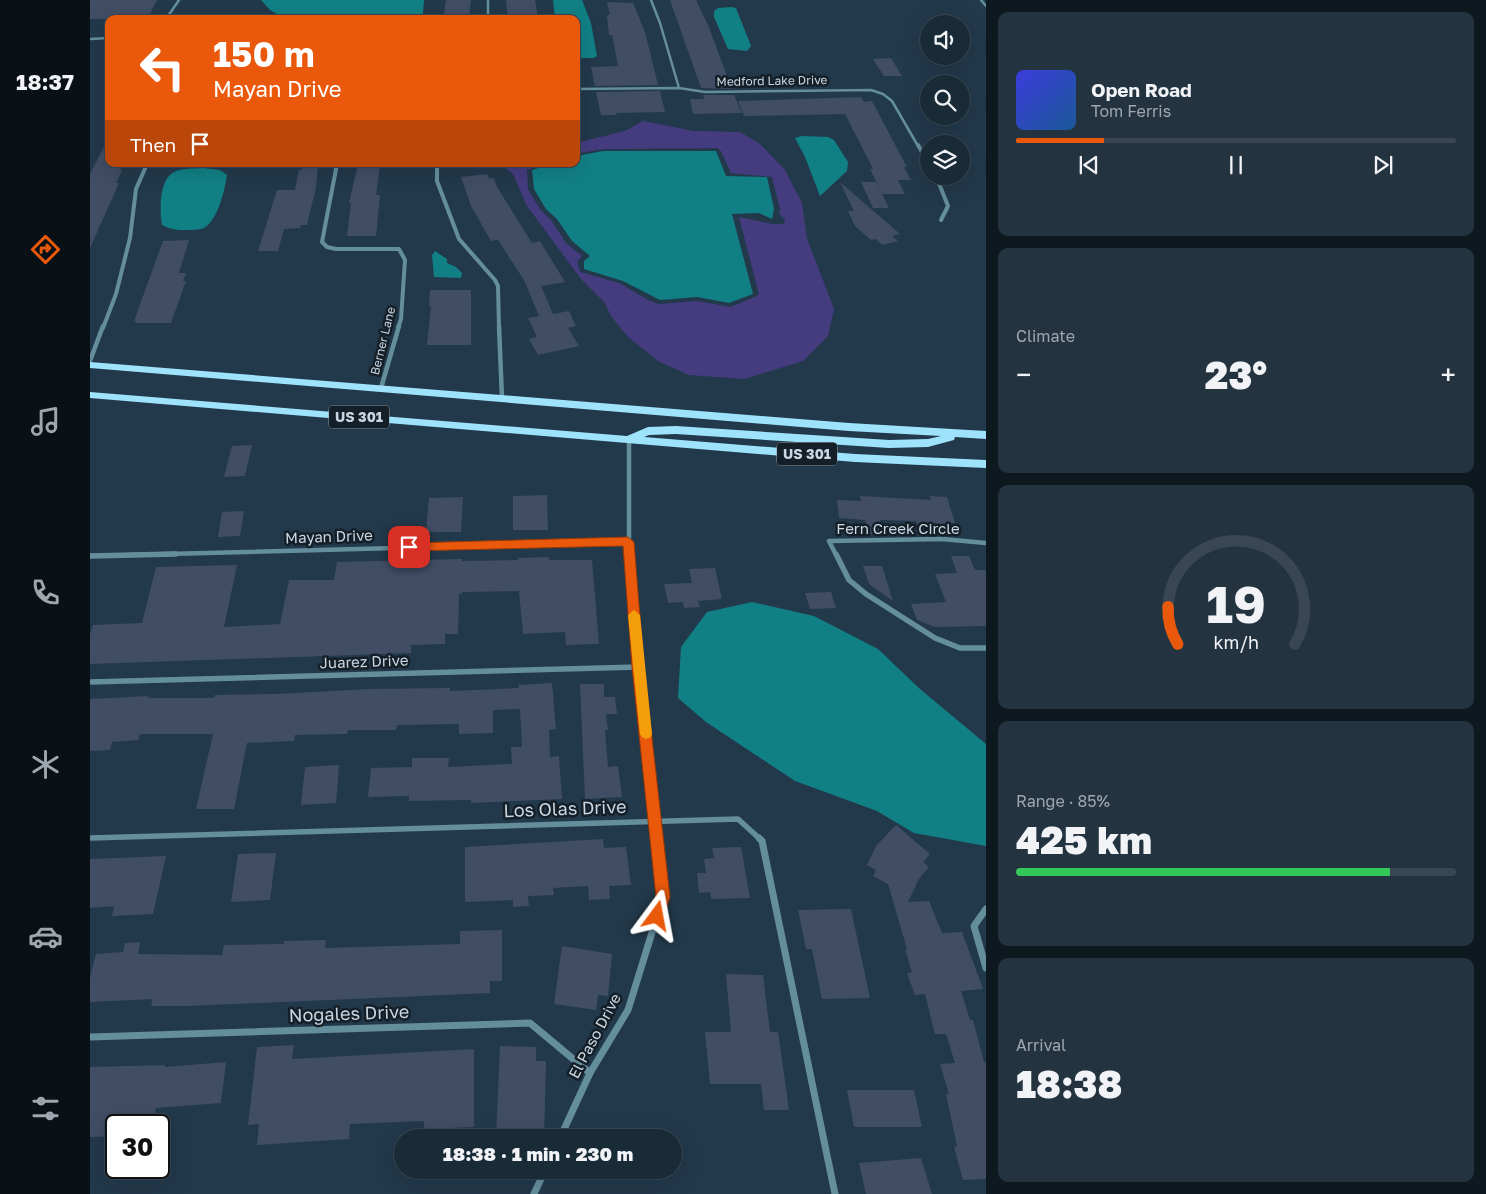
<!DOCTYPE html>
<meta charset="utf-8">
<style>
:root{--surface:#1a2b38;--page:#233340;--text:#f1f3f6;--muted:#9fa7ae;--line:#384753;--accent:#ea580c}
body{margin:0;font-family:"Golos Text",sans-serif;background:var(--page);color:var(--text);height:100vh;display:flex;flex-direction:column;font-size:19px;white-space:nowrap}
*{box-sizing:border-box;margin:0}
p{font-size:16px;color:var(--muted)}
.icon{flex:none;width:28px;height:28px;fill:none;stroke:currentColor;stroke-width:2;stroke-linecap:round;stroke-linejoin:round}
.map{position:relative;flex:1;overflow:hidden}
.details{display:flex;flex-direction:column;gap:12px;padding:12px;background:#0e181f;width:500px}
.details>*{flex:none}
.banner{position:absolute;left:15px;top:15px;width:475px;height:152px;border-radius:10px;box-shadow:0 5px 20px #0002,0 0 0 1px var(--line);background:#ea580c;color:#fff;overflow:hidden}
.buttons{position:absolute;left:830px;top:15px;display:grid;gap:10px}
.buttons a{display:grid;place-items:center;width:50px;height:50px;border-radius:50%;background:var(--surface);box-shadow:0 5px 20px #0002,0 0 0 1px var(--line);font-size:25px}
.speed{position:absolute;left:15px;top:1114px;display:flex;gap:10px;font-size:25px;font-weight:700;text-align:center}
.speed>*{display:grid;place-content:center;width:65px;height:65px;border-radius:50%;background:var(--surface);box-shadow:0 5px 20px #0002,0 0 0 1px var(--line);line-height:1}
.speed .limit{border:2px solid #111;border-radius:8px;background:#fff;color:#111}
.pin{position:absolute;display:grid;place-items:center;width:42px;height:42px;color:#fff;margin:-21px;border-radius:10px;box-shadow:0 2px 8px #0006}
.me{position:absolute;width:55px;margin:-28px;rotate:13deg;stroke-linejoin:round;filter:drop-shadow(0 0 4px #0008)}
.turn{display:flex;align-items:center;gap:18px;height:105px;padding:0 25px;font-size:22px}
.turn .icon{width:65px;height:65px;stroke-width:2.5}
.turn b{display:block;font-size:35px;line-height:42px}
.then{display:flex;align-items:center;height:48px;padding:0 25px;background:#0003;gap:10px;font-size:19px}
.big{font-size:38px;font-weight:800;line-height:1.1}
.details .tile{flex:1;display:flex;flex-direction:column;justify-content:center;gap:8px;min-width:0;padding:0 18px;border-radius:10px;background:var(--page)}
.details .dial{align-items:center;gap:0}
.dial svg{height:130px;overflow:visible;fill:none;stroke:var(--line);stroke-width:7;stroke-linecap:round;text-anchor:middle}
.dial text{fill:var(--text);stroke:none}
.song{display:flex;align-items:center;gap:15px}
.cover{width:60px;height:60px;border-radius:8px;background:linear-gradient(135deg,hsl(240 70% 55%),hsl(210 70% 35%))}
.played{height:5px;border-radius:2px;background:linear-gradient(90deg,var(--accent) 20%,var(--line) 20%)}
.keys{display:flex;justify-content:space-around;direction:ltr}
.heat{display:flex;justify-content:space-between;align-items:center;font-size:28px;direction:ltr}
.charge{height:8px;border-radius:4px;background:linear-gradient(90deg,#34c759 85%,var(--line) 0)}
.trip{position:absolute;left:304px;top:1129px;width:288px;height:50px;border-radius:25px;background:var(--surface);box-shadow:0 5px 20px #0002,0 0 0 1px var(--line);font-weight:800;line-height:50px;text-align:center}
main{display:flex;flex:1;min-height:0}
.tabs{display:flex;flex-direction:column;width:90px;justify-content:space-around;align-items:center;background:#0a1116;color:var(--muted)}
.tabs .icon{width:35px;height:35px}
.tabs .on{color:var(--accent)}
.tabs b{font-size:22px;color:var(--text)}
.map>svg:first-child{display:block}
.green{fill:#453c80}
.water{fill:#118085}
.building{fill:#414d65}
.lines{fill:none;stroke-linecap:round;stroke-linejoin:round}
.minor-far4{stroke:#658e9d;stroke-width:2.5}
.minor-far3{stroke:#658e9d;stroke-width:4}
.minor-far2{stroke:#658e9d;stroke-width:4.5}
.minor-far1{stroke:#658e9d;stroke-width:5.5}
.minor{stroke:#658e9d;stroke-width:7}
.primary{fill:#9ee3fb;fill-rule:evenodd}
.route{fill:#ea580c;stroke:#983908}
.slow{fill:#f59e0b}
.labels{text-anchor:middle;stroke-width:5;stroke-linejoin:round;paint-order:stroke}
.far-street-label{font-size:12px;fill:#c9d7e2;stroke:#151f27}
.shield{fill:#151f27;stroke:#93a0aa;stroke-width:1}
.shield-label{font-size:14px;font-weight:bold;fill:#c9d7e2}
.street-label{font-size:15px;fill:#c9d7e2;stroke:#151f27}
.near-street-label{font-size:18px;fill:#c9d7e2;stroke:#151f27}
</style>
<main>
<nav class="tabs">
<b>18:37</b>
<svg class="icon on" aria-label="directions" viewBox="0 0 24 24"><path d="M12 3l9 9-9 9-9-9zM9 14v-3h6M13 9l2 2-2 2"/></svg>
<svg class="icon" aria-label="music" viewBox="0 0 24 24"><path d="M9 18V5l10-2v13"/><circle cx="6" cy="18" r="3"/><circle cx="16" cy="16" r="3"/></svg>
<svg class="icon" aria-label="phone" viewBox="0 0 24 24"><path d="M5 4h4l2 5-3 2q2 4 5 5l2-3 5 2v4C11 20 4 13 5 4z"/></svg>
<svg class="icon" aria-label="climate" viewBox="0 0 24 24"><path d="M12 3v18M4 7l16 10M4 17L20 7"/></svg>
<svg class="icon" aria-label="car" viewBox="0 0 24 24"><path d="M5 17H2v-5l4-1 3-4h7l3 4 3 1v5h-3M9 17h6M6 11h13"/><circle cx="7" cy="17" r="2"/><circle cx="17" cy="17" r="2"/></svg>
<svg class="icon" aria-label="filters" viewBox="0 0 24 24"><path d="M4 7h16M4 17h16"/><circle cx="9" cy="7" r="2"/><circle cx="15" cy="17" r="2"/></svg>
</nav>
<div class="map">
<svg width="896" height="1194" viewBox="0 0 896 1194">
<rect width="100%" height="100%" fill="#22394b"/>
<!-- green -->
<path class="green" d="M553,121L604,131L650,132L670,144L695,170L712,203L717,239L744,309L738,336L713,361L654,379L599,375L568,361L538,337L521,316L515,303L491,279L437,206L423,174L413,166L370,164H452L437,170L438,190L450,209L461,220L476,243L492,256L487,262L490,272L529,283L558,300L569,304L607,301L641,307L667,296L669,294L649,217L683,224H694L695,220L689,213L690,209L682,177L641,173L631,151L627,148L513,149L486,154V143L535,131Z"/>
<!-- water -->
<g class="water">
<path d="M171,0H334L333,13L329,19H196L180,10Z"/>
<path d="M463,0H492L501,23L507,56L504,58H486V19H465Z"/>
<path d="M641,7L646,8L661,46L657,51L638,49L624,17V11L628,8Z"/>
<path d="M712,136L738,137L744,140L758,162L757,171L730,196L715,157L705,138Z"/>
<path d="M513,151H626L636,176L677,177L684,209L682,219L669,213L642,214L663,294L639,303L607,297L570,300L533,281L494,269V261L500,256L482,241L467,219L456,209L444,189L442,170L461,164H486V156Z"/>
<path d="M113,168L130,170L137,175C135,189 128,220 114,228C109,230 99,230 94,230C85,230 80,229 72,225C70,212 69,187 79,176C87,167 103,169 113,168Z"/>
<path d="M345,251L357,259V263L366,267L372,273L371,278L344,277L342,255Z"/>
<path d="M662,602L724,616L788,649L830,689L896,744V846L824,833L787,811L705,781L616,722L588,698L591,647L617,612Z"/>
</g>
<!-- building -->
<g class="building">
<path d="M0,0H67L58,18L54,19H0Z"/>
<path d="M356,0H381L379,19H353Z"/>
<path d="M416,0H445L448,19H418Z"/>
<path d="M580,0H606L618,25L642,89L611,88Z"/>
<path d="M517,2L543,3L555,32L568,85L505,86L501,67L528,66L522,35H519L517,15H520Z"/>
<path d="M801,58L812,76H794L783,59Z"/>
<path d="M570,91L575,112L526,113L527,115H511L506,92Z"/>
<path d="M613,95H644L652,113L603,114L600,99H614Z"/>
<path d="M771,97L774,102L782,101L817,167H814L821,180H808L815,194H792L780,169H783L755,114L654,116L648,101Z"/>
<path d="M19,137V164H33L30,170H32L26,183H29L0,248V174Z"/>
<path d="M213,164H228L226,187L217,225H211L210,228L194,229L188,251H168L187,190H205L209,170H212Z"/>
<path d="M268,164H290L286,195H290L286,236H257L261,203H259Z"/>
<path d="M397,174L399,178H404L407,187L442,243L450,241L475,282L451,286L463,314L479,311L486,326L478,328L489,346L448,355L439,339L447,337L438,318L449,316L434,280L408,240L401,241L381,206L371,177Z"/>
<path d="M750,182L810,234L802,236L808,241L792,245L786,239L781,240L765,226L758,211H764Z"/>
<path d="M771,182H786L799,208H783Z"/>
<path d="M99,240L89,273H96L93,281H96L81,323H45L46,321H44L73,241Z"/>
<path d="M340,290H381V345H337L341,306H339Z"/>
<path d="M162,445L155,476L134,477L142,446Z"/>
<path d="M457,495L458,530H423V496Z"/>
<path d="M770,496L841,500L840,496L857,497L865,523H855L856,526L827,525L826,521L790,520L794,534H779L775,520L749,518L747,500L771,501Z"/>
<path d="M373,497L371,532H336L339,498Z"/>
<path d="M154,511L150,536L128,537L132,512Z"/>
<path d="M861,556H879L885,570H896V626L845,627L827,620L821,604L856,602L845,574L867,573Z"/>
<path d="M459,557V560H502L509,644L476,645L475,632L433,634L429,591L372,592V594H369L368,634H355V644L321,645V653L0,664V634L3,625L52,623L66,567L147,565L134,627L190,624L199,580H244L247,562L372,559V561L428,560V558Z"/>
<path d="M773,566H792L803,601L779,584Z"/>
<path d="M625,568L632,599L608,601L610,607L594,608L593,602L578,603L574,584L602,583L599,569Z"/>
<path d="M741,592L746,608L720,609L715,593Z"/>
<path d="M462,683L466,729L459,730L460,757L469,756L472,799L381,803V800L319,801V796L278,797L281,768L322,767V758H359L358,767L422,764L421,747H432L430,709L403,710V733L369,734V724L307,725L306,730H258L257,734L205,735L204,741L157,743L144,809H106L123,734H50L48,740L22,742L20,750L0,751V699L59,696L58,698H124L125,695L187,694L278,689L360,688V691L429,688L428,685Z"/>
<path d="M490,684H514V697H525L527,714H516L518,730H515L518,767L528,766L532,797L495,799Z"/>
<path d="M249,765L246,803L211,805L215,767Z"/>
<path d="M806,825L840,854L833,862L839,867L829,879L818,902L839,901L852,933L872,932L893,989L871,991L880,1020H883L894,1062H896V1179L873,1180L864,1147L867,1146L856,1094H859L850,1064L865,1063L856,1034H845L835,994L825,995L817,973L822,972L815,949H817L798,884L783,876L786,870L777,865L786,846Z"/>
<path d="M513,839L514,848L536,847L541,885L519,886L520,899L499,900L498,886L463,888L464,895L438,896L439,906L423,907V900L375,902V847Z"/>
<path d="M651,847L660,898L621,899L620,892L609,893L607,873H616L614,859L624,858L622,848Z"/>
<path d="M186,853L180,900L141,902L148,854Z"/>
<path d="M76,856L63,914L22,916L24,906L0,908V859Z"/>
<path d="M761,909L780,998L732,999L722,949H716L708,910Z"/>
<path d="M412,930V981H400V993L97,1006H61L63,999L0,1002V977L6,954L33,952L35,943L50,942L48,954L132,955L134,945L194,944V941L236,940L235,948L370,944V931Z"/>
<path d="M472,946L522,954L518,996L508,995L506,1010L464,1004Z"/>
<path d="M636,974L673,975L680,1032H688L699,1110H674L671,1084H620L615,1032H641Z"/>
<path d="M204,1045L202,1059L384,1049V1127L334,1129V1121L260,1124L259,1139L167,1145L169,1124L158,1125L167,1047Z"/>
<path d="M410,1046L446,1047V1061H456L454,1138H406Z"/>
<path d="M136,1062L131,1103L66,1108L63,1125H26V1136L0,1137V1067L75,1065V1067Z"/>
<path d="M757,1090H824L832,1127H764Z"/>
<path d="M831,1158L842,1194H776L769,1163Z"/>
</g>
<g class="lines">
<!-- minor-far4 -->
<g class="minor-far4">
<path d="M398,0V19"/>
<path d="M561,0L570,23L589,88"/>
<path d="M891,0L896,6"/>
<path d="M76,19L89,0"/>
<path d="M0,39L19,38"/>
<path d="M486,89L589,88L615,92L781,90L793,94L802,101L828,146"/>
</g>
<!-- minor-far3 -->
<g class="minor-far3">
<path d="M828,145L839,164"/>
<path d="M247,164L232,242L237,247L246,249H309L315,260L311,319L308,328"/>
<path d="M347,164V181L369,239L405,280L408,286L409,328"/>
<path d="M846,176L858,206L851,220"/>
<path d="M13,328L26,294L40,238L46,189L57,164"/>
</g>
<!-- minor-far2 -->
<g class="minor-far2">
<path d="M409,326L412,398"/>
<path d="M0,361L13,326"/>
<path d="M291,388L309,326"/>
<path d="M539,439V555"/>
<path d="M38,555L538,542"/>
<path d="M746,555L739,541L852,539L896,543"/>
</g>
<!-- minor-far1 -->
<g class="minor-far1">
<path d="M539,554L548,667L567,839"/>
<path d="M746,554L759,580L776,594L845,638L870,648H896"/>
<path d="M0,556L86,554"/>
<path d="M0,682L548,667"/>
<path d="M0,838L648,819L670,839"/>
</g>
<!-- minor -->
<g class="minor">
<path d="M669,838L672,841L745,1194"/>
<path d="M896,909L884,926L896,968"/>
<path d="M0,1037L440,1023L500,1073"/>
<path d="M470,1138L500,1073L538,1010L573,897L567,838"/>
<path d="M444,1194L455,1170"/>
</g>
<!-- primary -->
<path class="primary" d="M0,362L759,423L896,431V439L865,437L864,440L838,447L799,448L586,434L559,435L554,437L765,454L896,460V468L765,462L0,398V392L537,436L558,427L586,426L799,440L838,439L851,436L759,431L0,368Z"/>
</g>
<!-- route -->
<path class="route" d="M538,537L544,542L554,667L580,897L572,921L567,923L562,921L560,916L566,897L542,667L533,546L319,551L314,547L319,543Z"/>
<!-- slow -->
<path class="slow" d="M544,610L550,615L562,734L561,737L556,739L552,737L550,734L538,615Z"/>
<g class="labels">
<!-- far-street labels -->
<g class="far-street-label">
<text transform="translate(682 81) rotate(-1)" y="4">Medford Lake Drive</text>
<text transform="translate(293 341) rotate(-76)" y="4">Berner Lane</text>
</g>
<!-- shield labels -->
<g class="shield">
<rect x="239" y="405.5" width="60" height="23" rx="4"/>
<rect x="687" y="442.5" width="60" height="23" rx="4"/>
</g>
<g class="shield-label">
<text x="269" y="422">US 301</text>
<text x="717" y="459">US 301</text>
</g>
<!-- street labels -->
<g class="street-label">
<text x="808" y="534">Fern Creek Circle</text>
<text transform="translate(239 537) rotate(-2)" y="5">Mayan Drive</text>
<text transform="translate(274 662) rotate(-2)" y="5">Juarez Drive</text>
<text transform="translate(505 1036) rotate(-62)" y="5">El Paso Drive</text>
</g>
<!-- near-street labels -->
<g class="near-street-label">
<text transform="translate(475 809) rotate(-2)" y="6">Los Olas Drive</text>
<text transform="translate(259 1014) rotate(-2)" y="6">Nogales Drive</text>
</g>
</g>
</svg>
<div class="buttons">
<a><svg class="icon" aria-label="sound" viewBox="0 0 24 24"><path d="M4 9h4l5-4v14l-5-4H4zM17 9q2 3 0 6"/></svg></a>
<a><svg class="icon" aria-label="search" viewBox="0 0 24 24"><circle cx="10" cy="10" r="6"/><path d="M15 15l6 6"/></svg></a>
<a><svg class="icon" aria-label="layers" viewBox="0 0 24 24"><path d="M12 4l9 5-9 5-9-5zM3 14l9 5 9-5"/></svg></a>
</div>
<div class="speed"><div class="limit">30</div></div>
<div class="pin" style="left:319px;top:547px;background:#d93025"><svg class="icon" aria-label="arrive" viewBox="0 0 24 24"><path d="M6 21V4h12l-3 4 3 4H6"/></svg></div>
<svg class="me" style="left:567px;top:916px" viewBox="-20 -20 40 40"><path d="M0-17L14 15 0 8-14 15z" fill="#ea580c" stroke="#fff" stroke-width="4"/></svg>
<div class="trip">18:38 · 1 min · 230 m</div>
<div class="banner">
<div class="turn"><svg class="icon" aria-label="left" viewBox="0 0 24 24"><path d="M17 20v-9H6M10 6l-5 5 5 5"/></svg><div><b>150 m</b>Mayan Drive</div></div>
<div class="then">Then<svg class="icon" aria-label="arrive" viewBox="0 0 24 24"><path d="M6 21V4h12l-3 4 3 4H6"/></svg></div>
</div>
</div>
<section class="details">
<div class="tile">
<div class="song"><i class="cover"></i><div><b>Open Road</b><p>Tom Ferris</p></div></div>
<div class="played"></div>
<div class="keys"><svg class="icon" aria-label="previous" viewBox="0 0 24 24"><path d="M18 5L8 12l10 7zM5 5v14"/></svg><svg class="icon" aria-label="pause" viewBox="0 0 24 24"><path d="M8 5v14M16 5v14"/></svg><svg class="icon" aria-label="next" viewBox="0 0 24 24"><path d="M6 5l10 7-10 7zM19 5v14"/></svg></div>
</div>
<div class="tile"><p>Climate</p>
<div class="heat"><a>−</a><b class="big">23°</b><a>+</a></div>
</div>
<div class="tile dial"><svg viewBox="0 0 100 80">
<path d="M14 69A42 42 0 1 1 86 69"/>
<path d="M14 69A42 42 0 0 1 8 46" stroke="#ea580c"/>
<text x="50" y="56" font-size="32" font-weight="700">19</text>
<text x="50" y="72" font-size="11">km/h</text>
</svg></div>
<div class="tile"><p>Range · 85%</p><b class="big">425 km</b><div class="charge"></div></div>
<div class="tile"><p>Arrival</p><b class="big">18:38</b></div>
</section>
</main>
